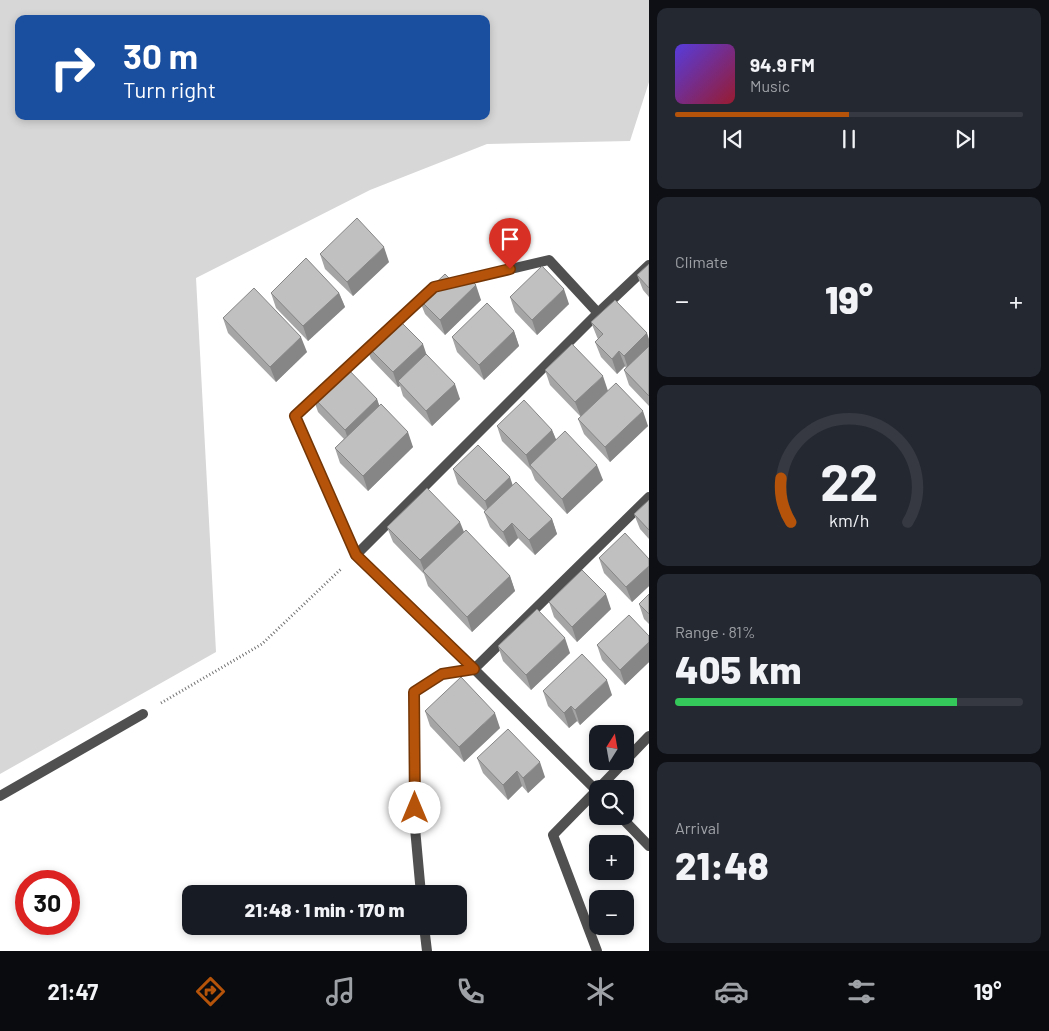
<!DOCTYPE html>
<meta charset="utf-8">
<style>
:root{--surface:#171b24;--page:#242831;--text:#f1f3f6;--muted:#9ea1a6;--line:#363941;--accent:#b45309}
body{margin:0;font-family:Barlow,sans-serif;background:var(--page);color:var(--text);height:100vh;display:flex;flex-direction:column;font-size:19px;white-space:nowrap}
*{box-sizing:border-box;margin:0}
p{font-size:16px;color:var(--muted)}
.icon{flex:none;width:28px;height:28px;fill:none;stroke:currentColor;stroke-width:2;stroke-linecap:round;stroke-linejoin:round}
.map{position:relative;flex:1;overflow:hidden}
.panel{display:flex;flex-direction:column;gap:8px;padding:8px;background:#0d0f14;width:400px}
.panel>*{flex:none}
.hud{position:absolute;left:15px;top:15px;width:475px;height:105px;border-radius:10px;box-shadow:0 2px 8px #0003;background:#1a4fa0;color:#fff;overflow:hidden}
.needle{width:32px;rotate:11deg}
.buttons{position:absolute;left:589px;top:725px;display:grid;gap:10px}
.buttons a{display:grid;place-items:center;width:45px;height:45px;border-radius:10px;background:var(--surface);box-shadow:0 2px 8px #0003;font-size:25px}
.speed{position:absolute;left:15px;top:870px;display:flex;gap:10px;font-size:25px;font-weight:700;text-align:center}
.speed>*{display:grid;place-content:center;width:65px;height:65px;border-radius:50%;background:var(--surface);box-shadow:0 2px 8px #0003;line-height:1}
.speed .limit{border:8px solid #d22;background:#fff;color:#111}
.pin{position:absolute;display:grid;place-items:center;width:42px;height:42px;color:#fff;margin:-51px -21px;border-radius:50% 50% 50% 0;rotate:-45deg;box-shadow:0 0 5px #0007}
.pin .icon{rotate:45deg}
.me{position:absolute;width:55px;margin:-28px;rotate:0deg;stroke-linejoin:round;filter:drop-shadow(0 0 4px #0008)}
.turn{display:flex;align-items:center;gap:18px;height:105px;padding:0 25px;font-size:22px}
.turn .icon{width:65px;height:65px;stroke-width:2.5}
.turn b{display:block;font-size:35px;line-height:42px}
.big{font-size:38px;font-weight:800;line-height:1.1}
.panel .widget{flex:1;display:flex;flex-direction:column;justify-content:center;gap:8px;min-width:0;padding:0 18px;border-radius:10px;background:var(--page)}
.panel .dial{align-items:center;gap:0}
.dial svg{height:130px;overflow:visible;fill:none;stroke:var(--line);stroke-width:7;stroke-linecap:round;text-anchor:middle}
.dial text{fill:var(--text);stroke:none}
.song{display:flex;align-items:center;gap:15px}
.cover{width:60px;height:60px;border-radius:8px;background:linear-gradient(135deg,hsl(250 70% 55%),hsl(350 70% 35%))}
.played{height:5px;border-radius:2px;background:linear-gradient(90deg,var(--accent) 50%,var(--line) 50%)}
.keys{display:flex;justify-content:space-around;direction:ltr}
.heat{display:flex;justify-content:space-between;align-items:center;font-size:28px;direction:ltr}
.charge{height:8px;border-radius:4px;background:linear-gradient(90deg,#34c759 81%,var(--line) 0)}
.trip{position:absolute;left:182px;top:885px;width:285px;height:50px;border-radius:10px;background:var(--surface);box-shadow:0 2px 8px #0003;font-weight:800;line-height:50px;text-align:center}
.tabs{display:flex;height:80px;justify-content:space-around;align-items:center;background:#090b0e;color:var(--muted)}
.tabs .icon{width:35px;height:35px}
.tabs .selected{color:var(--accent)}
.tabs b{font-size:22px;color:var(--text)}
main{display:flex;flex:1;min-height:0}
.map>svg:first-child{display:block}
.green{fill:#d7d7d7;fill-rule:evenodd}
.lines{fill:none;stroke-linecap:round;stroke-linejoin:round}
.path{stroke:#727272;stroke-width:3;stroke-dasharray:1 2.5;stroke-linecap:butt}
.minor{stroke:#505050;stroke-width:10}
.wall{fill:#a5a5a5}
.shaded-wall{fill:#868686}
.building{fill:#c0c0c0;stroke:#868686}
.route-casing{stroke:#753606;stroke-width:12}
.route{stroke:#b45309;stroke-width:9}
</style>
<main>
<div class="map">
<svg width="649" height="951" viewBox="0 0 649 951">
<rect width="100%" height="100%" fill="#fff"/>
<!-- green -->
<path class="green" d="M0,0H649V82L630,141L487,144L370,190L196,278L216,652L0,774ZM19,19H486V116H19Z"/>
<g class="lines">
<!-- path -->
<path class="path" d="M161,703L262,644L341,569"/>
<!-- minor -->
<g class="minor">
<path d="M389,329L434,287L549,260L598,313"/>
<path d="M338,376L377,340"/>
<path d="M323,389L295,416L356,555L474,669L598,792"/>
<path d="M356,555L598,313L649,265"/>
<path d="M625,761L649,736"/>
<path d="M598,789L625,761"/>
<path d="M0,796L143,714"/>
<path d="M620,816L649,846"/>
<path d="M421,894L415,828L414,692L442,674L474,669L649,497"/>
<path d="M424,926L427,951"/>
<path d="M597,951L553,835L598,789"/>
</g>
</g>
<!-- wall -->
<g class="wall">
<path d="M320,254L389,262L353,296L325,269Z"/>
<path d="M649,264V297L643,290L637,275Z"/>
<path d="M455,284L481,300L445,335L425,314L419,299Z"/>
<path d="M271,293H339L345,307L308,341L276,308Z"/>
<path d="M510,297L569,304L537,335L515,312Z"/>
<path d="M223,318L307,352L276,382L228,333Z"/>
<path d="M591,322L649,339V406L629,385L624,370L626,368L625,366L617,374L601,357L595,342L598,339L597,337Z"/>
<path d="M514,331L519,346L484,380L457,352L452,337Z"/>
<path d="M365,344L426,354L460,399L432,426L403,396L400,386L398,387L371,359Z"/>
<path d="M545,370L608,391L648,426L610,462L584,434L578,419L581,417L550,385Z"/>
<path d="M313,397L377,399L379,405L413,447L368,491L340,463L335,448L344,439L318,412Z"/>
<path d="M497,426L552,430L556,440L603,480L567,514L535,480L531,470L502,441Z"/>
<path d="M453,469L512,485L552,519L557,534L535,555L518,538L509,547L490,527L484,512L485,511L458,484Z"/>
<path d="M649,500V539L640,529L634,514Z"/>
<path d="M387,527L464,532L510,576L515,591L472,632L428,586L424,574L393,542Z"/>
<path d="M599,558L649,559V586L632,602L604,573Z"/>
<path d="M649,594V624L644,619L639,604Z"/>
<path d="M549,602L611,609L577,642L554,617Z"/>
<path d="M649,636V662L625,685L602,660L597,645Z"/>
<path d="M498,646L570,653L531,690L503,661Z"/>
<path d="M543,691L612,695L580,725L577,721L569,728L548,706Z"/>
<path d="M425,711L500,728L464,762L430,726Z"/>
<path d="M477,758L545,777L528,793L522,786L508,800L483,773Z"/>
</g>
<!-- shaded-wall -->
<g class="shaded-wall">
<path d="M384,247L389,262L353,296L347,282Z"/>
<path d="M476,285L481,300L445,335L440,320Z"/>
<path d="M564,289L569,304L537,335L532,320Z"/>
<path d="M339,293L345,307L308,341L303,326Z"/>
<path d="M514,331L519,346L484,380L479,365Z"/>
<path d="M647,333L649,339V352L629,371L624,356Z"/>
<path d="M301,337L307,352L276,382L270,367Z"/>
<path d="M423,344L428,359L398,381L400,386L398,387L393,372Z"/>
<path d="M619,351L625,366L617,374L612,359Z"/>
<path d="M603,376L608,391L581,417L575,402Z"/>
<path d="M455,384L460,399L432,426L426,411Z"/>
<path d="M377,399L382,414L350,445L345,430Z"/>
<path d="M643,411L648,426L610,462L605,447Z"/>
<path d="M552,430L558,444L530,465L531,470L526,455Z"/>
<path d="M408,432L413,447L368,491L363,476Z"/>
<path d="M597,465L603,480L567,514L562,499Z"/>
<path d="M510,477L515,492L490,516L485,501Z"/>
<path d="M552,519L557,534L535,555L529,540Z"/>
<path d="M460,522L466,537L425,573L420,560Z"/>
<path d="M512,523L518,538L509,547L503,532Z"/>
<path d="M649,566V586L632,602L626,587Z"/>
<path d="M510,576L515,591L472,632L467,617Z"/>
<path d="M606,594L611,609L577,642L572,627Z"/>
<path d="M565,638L570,653L531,690L526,675Z"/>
<path d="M649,642V662L625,685L620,670Z"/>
<path d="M607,680L612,695L580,725L575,710Z"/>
<path d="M571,706L577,721L569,728L564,713Z"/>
<path d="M495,713L500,728L464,762L459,747Z"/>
<path d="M540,762L545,777L528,793L523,778Z"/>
<path d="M517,771L522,786L508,800L503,785Z"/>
</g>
<!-- building -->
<g class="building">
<path d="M357,218L384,247L347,282L320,254Z"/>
<path d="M306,258L339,293L303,326L271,293Z"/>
<path d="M649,264V288L637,275Z"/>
<path d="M542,266L564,289L532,320L510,297Z"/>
<path d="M445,274L455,284L465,274L476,285L440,320L419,299Z"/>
<path d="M254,288L301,337L270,367L223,318Z"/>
<path d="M615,300L647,333L624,356L619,351L612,359L595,342L603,334L591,322Z"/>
<path d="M487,303L514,331L479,365L452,337Z"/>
<path d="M395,316L423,344L393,372L365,344Z"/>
<path d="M572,344L603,376L575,402L545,370Z"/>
<path d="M649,346V396L624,370Z"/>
<path d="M426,354L455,384L426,411L398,381Z"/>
<path d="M345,366L377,399L345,430L313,397Z"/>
<path d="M616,383L643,411L605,447L578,419Z"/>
<path d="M524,400L552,430L526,455L497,426Z"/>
<path d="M381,404L408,432L363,476L335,448Z"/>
<path d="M565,431L597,465L562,499L530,465Z"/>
<path d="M478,445L510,477L485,501L453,469Z"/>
<path d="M516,482L552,519L529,540L512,523L503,532L484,512Z"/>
<path d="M427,488L460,522L420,560L387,527Z"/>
<path d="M649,500V530L634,514Z"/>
<path d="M466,530L510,576L467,617L423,571Z"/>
<path d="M625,533L649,559V566L626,587L599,558Z"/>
<path d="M582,570L606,594L572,627L549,602Z"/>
<path d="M649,594V614L639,604Z"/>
<path d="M537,609L565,638L526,675L498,646Z"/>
<path d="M629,615L649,636V642L620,670L597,645Z"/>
<path d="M582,654L607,680L575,710L571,706L564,713L543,691Z"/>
<path d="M461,677L495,713L459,747L425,711Z"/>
<path d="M508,729L540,762L523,778L517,771L503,785L477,758Z"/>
</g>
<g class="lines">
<defs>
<path id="route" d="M415,808L414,692L442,674L474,669L356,555L295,416L434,287L510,269"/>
</defs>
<!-- route casing -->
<use href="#route" class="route-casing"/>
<!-- route -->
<use href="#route" class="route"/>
</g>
</svg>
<div class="buttons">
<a><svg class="needle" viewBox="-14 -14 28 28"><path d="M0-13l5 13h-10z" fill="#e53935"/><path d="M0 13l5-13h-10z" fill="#9ea1a6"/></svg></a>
<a><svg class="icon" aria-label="search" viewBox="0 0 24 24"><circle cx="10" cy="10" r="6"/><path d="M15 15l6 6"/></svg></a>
<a>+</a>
<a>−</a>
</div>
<div class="speed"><div class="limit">30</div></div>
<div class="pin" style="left:510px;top:269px;background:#d93025"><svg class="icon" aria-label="arrive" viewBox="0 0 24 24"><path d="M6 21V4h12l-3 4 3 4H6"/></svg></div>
<svg class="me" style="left:415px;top:808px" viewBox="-20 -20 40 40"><circle r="19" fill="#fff"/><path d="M0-13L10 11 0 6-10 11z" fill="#b45309"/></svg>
<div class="trip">21:48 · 1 min · 170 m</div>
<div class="hud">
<div class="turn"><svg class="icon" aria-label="right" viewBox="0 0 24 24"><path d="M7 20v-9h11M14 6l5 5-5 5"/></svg><div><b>30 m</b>Turn right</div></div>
</div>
</div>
<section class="panel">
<div class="widget">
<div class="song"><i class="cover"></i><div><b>94.9 FM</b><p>Music</p></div></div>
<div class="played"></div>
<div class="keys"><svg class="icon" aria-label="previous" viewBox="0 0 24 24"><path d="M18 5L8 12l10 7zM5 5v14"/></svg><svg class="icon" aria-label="pause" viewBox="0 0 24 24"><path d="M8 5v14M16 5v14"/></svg><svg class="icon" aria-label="next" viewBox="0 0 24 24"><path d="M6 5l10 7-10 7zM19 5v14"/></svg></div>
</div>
<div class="widget"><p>Climate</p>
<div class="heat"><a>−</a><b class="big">19°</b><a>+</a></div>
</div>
<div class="widget dial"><svg viewBox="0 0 100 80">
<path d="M14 69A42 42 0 1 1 86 69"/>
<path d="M14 69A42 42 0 0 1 8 42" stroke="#b45309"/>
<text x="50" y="56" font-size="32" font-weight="700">22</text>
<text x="50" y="72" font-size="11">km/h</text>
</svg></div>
<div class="widget"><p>Range · 81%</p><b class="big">405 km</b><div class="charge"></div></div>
<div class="widget"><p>Arrival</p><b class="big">21:48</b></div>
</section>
</main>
<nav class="tabs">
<b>21:47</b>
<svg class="icon selected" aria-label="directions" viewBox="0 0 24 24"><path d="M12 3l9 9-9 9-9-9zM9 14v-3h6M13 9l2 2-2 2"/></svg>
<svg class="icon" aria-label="music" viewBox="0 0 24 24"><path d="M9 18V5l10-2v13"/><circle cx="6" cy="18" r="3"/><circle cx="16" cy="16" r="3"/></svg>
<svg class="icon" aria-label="phone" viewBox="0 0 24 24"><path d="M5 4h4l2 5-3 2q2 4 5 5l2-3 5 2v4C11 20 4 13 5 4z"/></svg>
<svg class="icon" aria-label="climate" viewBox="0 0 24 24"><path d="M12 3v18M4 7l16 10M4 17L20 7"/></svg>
<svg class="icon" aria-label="car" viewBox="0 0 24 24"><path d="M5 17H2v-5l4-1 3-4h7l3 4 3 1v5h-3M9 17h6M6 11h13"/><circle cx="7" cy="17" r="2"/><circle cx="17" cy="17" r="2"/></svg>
<svg class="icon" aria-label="filters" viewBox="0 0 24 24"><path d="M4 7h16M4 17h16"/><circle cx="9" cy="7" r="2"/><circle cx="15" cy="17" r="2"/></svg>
<b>19°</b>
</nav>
